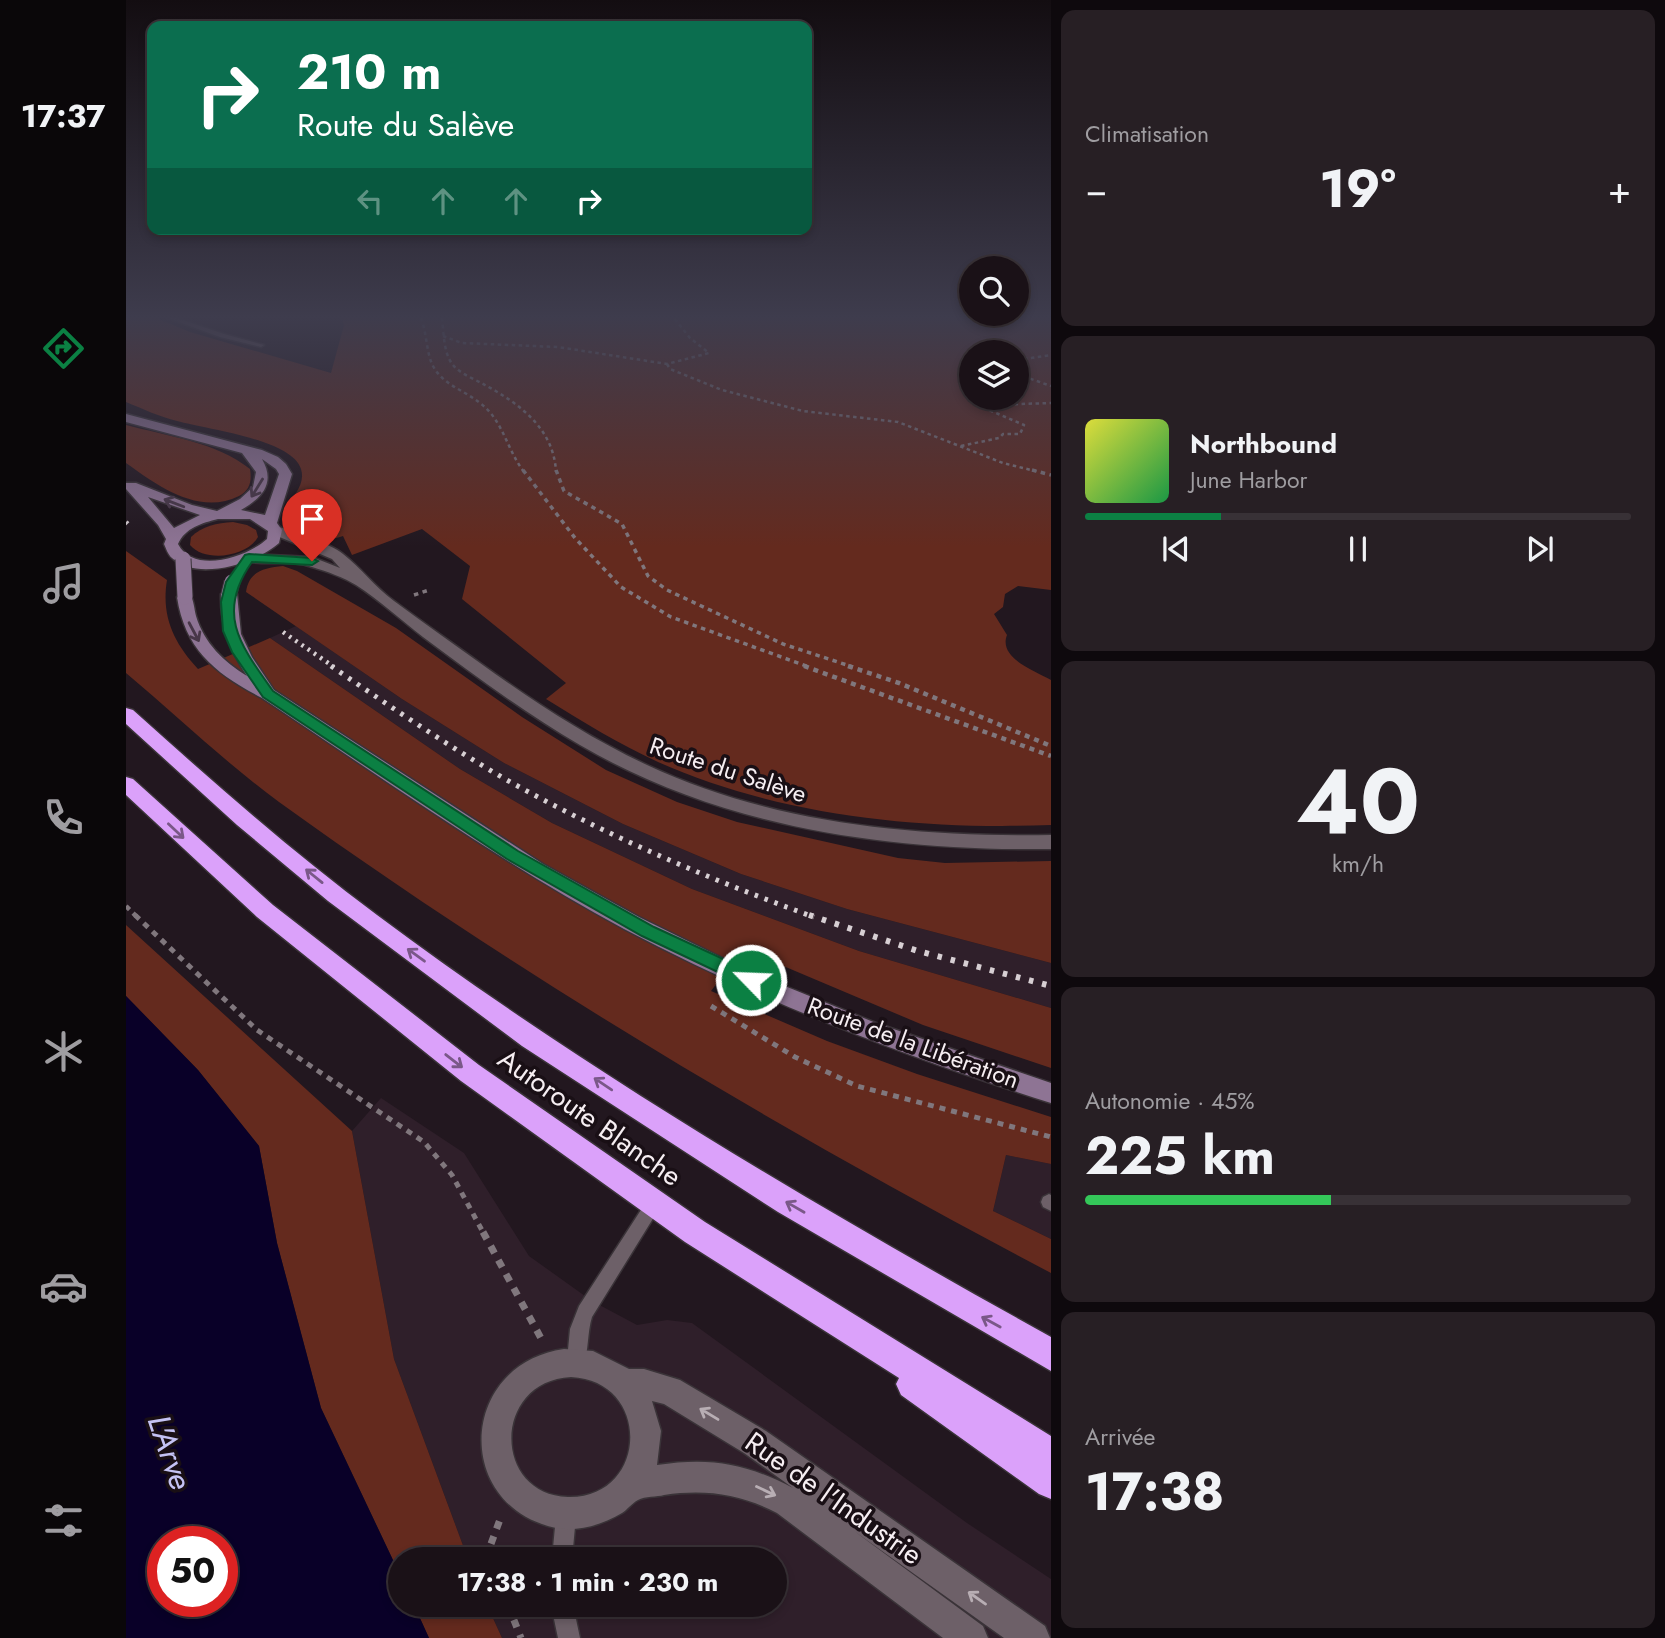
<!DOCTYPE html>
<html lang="fr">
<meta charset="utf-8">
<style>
:root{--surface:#1a1117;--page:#271f24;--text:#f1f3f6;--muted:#9f9da1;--line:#383136;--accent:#0b8043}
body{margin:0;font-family:Jost,sans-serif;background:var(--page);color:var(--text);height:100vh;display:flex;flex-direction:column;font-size:26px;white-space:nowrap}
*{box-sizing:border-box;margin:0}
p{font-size:23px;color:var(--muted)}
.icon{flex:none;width:38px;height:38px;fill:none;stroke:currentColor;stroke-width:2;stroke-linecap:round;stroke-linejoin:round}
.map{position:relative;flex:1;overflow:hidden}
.details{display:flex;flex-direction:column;gap:10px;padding:10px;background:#0e090d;width:614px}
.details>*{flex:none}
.guide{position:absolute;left:21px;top:21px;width:665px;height:214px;border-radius:14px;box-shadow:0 4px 10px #0003,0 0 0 2px var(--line);background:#0b6e4f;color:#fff;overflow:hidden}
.tools{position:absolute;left:833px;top:256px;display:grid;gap:14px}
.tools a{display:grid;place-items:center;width:70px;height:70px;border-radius:50%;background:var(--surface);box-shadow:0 4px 10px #0003,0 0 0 2px var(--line);font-size:35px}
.speed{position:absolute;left:21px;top:1526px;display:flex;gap:14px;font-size:35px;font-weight:700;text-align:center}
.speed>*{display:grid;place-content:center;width:91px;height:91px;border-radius:50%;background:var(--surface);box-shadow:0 4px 10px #0003,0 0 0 2px var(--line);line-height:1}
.speed .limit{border:10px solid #d22;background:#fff;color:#111}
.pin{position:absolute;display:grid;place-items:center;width:60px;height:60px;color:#fff;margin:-72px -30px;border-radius:50% 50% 50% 0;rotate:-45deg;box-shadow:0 0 7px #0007}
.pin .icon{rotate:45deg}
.me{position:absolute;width:77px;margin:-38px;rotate:294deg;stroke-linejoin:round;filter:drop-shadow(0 0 5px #0008)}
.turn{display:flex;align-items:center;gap:24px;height:147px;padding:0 35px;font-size:32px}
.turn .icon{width:91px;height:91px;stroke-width:2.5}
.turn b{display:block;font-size:49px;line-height:60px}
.lanes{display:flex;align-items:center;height:66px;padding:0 35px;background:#0003;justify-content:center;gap:35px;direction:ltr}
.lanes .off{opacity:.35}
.big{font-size:52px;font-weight:700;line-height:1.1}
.details .widget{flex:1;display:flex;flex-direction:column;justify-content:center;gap:10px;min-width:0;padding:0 24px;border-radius:14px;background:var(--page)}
.details .dial{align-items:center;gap:0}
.dial b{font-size:91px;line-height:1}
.song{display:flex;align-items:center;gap:21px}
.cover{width:84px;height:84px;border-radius:10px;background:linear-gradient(135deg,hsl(60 70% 55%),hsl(140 70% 35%))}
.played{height:7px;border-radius:4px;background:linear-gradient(90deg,var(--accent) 25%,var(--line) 25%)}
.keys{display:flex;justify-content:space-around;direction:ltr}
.heat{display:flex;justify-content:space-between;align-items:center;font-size:38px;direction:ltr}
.charge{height:10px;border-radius:5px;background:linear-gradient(90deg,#34c759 45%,var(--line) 0)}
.trip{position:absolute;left:262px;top:1547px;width:399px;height:70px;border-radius:35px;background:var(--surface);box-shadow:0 4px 10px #0003,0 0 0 2px var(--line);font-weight:700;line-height:70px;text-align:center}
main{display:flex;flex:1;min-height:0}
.dock{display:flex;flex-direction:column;width:126px;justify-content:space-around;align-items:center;background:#0a0709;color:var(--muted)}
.dock .icon{width:49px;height:49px}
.dock .on{color:var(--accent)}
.dock b{font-size:32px;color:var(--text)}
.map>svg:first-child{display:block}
.built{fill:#2f1f2a}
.green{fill:#642a1e;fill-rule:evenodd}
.water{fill:#090028;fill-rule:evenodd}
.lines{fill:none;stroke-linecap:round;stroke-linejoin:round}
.service-casing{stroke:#3a3338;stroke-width:3}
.minor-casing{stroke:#3a3338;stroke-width:3}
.tertiary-casing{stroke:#3a3338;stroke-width:3}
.secondary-casing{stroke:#3a3338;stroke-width:3}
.motorway-casing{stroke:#3a3338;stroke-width:3}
.path-far4{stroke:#80777d;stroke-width:2.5;stroke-dasharray:3.5 3.5;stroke-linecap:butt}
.path-far3{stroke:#80777d;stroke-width:3.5;stroke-dasharray:4.5 4.5;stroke-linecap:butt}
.path-far2{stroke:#80777d;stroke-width:4.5;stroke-dasharray:5 5;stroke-linecap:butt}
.path-far1{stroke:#80777d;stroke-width:5;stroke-dasharray:6 6;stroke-linecap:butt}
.path{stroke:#80777d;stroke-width:7;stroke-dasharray:8 8;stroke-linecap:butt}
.service{fill:#6d6068;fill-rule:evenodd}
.minor{fill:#6d6068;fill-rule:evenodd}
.tertiary{fill:#6d6068;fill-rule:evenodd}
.secondary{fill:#8e7494;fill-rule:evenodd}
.motorway{fill:#dba1fa;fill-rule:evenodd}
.rail-far2{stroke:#d7cfd3;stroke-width:4.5;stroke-dasharray:2.5 5;stroke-linecap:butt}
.rail-far1{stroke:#d7cfd3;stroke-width:5;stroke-dasharray:3.5 7;stroke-linecap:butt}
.rail{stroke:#d7cfd3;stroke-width:6;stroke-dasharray:4.5 9;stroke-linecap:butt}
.secondary-bridge-casing{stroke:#3a3338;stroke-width:17;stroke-linecap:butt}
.secondary-bridge{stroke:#8e7494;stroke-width:15}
.oneway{stroke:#483748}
.oneway2{stroke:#7a5888}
.oneway3{stroke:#b8aeb4}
.route{fill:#0b8043;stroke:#07532c;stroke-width:2}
.labels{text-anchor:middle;stroke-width:7;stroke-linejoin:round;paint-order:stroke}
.street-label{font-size:24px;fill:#f6eef2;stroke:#190f15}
.near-street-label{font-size:28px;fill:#f6eef2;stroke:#190f15}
.near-water-label{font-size:32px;font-style:italic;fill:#c4c2f4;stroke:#190f15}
</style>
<main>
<nav class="dock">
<b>17:37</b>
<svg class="icon on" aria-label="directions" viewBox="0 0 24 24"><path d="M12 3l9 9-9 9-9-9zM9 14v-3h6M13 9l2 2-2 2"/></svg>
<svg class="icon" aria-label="music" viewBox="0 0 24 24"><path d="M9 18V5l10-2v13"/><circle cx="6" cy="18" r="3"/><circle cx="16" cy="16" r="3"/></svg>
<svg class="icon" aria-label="phone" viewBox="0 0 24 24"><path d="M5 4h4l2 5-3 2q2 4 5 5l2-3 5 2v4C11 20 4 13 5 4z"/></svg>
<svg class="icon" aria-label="climate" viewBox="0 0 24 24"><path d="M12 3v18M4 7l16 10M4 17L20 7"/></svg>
<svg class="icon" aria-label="car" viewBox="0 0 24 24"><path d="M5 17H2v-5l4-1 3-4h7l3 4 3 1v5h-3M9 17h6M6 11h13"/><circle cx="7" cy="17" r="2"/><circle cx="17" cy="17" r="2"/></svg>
<svg class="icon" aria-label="filters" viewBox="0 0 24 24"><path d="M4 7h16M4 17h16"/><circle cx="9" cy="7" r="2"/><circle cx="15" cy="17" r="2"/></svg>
</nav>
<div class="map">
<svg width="925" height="1638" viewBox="0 0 925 1638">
<rect width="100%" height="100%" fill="#22171f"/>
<!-- built -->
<g class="built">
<path d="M170,626L276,699L378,763L497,824L615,874L721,909L925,963V1008L733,951L566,889L426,823L334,769L144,638Z"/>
<path d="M255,1098L338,1153L403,1256L466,1301L511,1325L541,1320L566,1323L841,1523L925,1579V1638H376L361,1605H649V1559H342L268,1359L226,1131Z"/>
<path d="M880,1155L925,1164V1239L867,1211Z"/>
</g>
<!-- green -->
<g class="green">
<path d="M0,318H30L64,332L205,373L218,325L216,318H925V590L892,586L879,594L877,607L868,614L881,635C872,658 909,671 925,680V825C793,830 654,816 532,762C493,744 457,722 420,699L440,683L336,599L344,566L296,529L226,555L217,536C196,544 165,536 161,509C166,496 180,485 175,469C166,439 79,429 51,421C34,417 17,409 0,402ZM845,352H891V397H845Z"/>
<path d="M0,425C41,436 90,442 124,469C126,481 124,490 113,496C73,516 32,486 0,463Z"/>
<path d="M107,522L121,525L130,530L132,537C121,557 79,563 64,545L65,537C76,526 91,523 107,522Z"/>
<path d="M0,551L41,580C35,617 48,643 72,669L144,638L334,769L426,823L566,889L733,951L925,1008V1068L797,1025L617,949L585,991L701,1041L791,1074L925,1117V1164L880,1155L867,1211L925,1239V1273C659,1133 397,978 153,802C100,763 51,716 0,673Z"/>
<path d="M157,566L171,571L270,628L396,717L480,770L551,802L611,822L772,858L819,863L925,861V963L721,909L615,874L497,824L378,763L276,699L120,592C123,571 138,568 157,566Z"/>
<path d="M0,925L226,1131L268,1359L342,1559H275V1577L195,1408L151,1243L133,1146L72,1070L0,996Z"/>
<path d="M288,1605H361L376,1638H303Z"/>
</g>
<!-- water -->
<path class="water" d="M0,996L72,1070L133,1146L151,1243L195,1408L275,1577V1605H288L303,1638H0ZM37,1542H96V1601H37Z"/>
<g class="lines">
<defs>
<g id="service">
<path d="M42,318H51L98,334L138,345L135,347L94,337Z"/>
<path d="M923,1194L925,1195V1211L917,1207L915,1202L917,1197Z"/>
<path d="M528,1196L534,1199L536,1204L466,1317C461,1333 463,1351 457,1367L450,1369L443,1367L441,1360L444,1329L453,1306L522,1199Z"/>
<path d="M440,1506L447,1509L450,1516L446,1559H426L430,1516L433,1509Z"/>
<path d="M425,1605H447L454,1638H432Z"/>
</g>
<path id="minor" d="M438,1349L467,1351L503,1369H518L554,1380L640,1431L919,1626L924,1638H878L728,1531L857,1626L862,1638H817L651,1513C614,1494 580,1489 538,1495C531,1497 519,1496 512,1500C506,1503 501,1510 496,1513C476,1525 452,1532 430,1528C326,1506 333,1364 438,1349ZM445,1377C527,1381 522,1499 442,1497C366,1495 366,1381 445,1377ZM526,1401L538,1404L618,1453L667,1488C619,1463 584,1457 531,1465L535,1431Z"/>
<path id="tertiary" d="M149,526C166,530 205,544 217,554C235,568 249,587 268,601C296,622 325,642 354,663C407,701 461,737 521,765C647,824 787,837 925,835V849C763,851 596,828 454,745C399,713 348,675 297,637C275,620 253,600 230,585C219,578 200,571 186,567C165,559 140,566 118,561L116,558L118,555L123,554L186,557L214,568L206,559L144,533L142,530Z"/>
<g id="secondary">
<path d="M0,414L136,450L152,457L160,464L166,474L151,523L156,530L153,543C131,563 71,582 46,558C42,555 40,548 38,544L40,539L32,525L0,489V483H10L66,505L91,511L114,499L127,487L130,472L116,453L0,422ZM136,459L150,469L153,474L139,515L115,510C136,498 150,483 136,459ZM22,497L74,515L48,528ZM92,519H124L142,531L141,539C121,557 68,575 52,544C59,528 76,523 92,519Z"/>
<path d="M103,589L111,594L115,634L126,657L148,690L417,864L513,917L629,974L750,1023L925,1083V1103C778,1056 634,1001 498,929C372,861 255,777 136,698C90,674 59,650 51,597L59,592L64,594C68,601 68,608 70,616C78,643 98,662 121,676C104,650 94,626 95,594Z"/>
</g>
<g id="motorway">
<path d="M0,708L7,710C86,781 166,852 251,915C464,1074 693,1208 925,1337V1371L652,1212L396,1046L202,901L111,825L0,724Z"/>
<path d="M0,777L7,779L147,905L353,1065L579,1222L925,1436V1499L913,1494L775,1395L770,1384L773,1378L559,1242L335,1081L131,917L0,795Z"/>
</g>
</defs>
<!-- service casing -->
<use href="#service" class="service-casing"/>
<!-- minor casing -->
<use href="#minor" class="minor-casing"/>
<!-- tertiary casing -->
<use href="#tertiary" class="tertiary-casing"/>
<!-- secondary casing -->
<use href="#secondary" class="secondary-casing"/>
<!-- motorway casing -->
<use href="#motorway" class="motorway-casing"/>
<!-- path-far4 -->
<g class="path-far4">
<path d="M295,318C301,333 300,352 307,366C317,385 338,390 354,403C377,420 381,450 398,472"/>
<path d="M316,318C318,334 317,358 331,369C338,375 350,380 359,385C394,404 428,429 430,472"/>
<path d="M317,336L336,343L432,347L541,364L583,353L564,338L548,318"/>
<path d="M891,360L925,355"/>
<path d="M541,364L544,369L596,390L677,411L772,422L877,463L913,472"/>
<path d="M891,374L925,386"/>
<path d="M835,446L873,438L877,434H894L898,425L863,410V405L925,403"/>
</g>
<!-- path-far3 -->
<g class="path-far3">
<path d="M397,470L449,538L495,587L545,617L683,667"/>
<path d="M430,470L438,491L496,524L522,576L541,590L657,644L727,667"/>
<path d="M906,470L925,475"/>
<path d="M288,595L303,590"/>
</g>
<!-- path-far2 -->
<g class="path-far2">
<path d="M678,666L925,756"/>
<path d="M722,666L773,683L925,746"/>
<path d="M0,906L11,917"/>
</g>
<!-- path-far1 -->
<g class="path-far1">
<path d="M9,915L131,1030L298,1142L326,1175L358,1234"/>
<path d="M585,1006L669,1057L731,1086L925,1137"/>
</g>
<!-- path -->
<g class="path">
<path d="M357,1232L416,1340"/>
<path d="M364,1559L362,1552L376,1514"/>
<path d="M382,1605L395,1638"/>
</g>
<!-- service -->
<use href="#service" class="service"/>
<!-- minor -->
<use href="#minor" class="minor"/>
<!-- tertiary -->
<use href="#tertiary" class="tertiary"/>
<!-- secondary -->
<use href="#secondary" class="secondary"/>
<!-- motorway -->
<use href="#motorway" class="motorway"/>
<!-- rail-far2 -->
<g class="rail-far2">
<path d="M0,522L2,524"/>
<path d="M157,632L208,667"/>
</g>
<!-- rail-far1 -->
<path class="rail-far1" d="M205,666C262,705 319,744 379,779C477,834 582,879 688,917"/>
<!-- rail -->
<path class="rail" d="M683,915L792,951L925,986"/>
<defs>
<g id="secondary-bridge">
<path d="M57,559L59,597"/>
<path d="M103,594L106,582"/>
</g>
</defs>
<!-- secondary-bridge casing -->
<use href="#secondary-bridge" class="secondary-bridge-casing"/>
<!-- secondary-bridge -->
<use href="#secondary-bridge" class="secondary-bridge"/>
</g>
<!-- one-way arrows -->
<defs><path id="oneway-shaft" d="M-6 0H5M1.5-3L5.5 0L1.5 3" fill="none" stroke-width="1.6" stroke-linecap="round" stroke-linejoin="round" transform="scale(1.75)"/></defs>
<g class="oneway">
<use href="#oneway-shaft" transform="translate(131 488) rotate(122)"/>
<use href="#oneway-shaft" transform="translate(48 503) rotate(-159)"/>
<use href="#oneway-shaft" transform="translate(68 632) rotate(62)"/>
</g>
<g class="oneway2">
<use href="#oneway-shaft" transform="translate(50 831) rotate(43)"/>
<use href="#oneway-shaft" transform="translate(188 876) rotate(-141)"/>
<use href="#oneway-shaft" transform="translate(290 955) rotate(-144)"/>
<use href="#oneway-shaft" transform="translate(328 1061) rotate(38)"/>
<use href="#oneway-shaft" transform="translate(477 1084) rotate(-146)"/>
<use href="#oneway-shaft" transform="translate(669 1207) rotate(-150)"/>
<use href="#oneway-shaft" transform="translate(865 1322) rotate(-151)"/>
</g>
<g class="oneway3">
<use href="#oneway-shaft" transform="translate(583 1414) rotate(-149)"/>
<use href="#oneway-shaft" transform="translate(640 1491) rotate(25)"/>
<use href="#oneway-shaft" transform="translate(851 1598) rotate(-145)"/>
</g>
<!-- sky -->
<linearGradient id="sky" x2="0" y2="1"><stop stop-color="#130d11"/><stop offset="0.58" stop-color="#3e3c4d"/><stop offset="1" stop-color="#3e3c4d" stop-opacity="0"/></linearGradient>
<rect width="925" height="547" fill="url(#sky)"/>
<!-- route -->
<path class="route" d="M123,554L186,558L192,561L186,565L126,562C89,614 115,646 147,691L392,851L528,927L632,975L635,980L632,985H619L516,936L381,859L137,697L106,652L97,631L95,602L100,582L119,555Z"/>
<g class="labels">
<!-- street labels -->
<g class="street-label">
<text transform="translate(602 770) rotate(18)" y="8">Route du Salève</text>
<text transform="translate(787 1043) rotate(20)" y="8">Route de la Libération</text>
</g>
<!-- near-street labels -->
<g class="near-street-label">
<text transform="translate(464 1117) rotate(35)" y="10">Autoroute Blanche</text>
<text transform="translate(708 1498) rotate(35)" y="10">Rue de l'Industrie</text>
</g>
<!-- near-water labels -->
<g class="near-water-label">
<text transform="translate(44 1452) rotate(71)" y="11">L'Arve</text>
</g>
</g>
</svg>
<div class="tools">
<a><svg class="icon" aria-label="search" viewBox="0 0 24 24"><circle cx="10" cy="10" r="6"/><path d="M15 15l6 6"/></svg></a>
<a><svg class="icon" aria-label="layers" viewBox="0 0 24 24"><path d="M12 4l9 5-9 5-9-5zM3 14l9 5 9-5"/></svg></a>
</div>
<div class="speed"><div class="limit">50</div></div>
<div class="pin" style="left:186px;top:561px;background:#d93025"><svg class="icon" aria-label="arrive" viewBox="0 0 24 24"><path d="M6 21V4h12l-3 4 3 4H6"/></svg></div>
<svg class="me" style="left:625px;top:980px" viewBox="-20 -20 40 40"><circle r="17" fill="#0b8043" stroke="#fff" stroke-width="3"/><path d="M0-11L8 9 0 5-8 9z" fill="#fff"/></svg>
<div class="trip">17:38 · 1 min · 230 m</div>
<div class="guide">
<div class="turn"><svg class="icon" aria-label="right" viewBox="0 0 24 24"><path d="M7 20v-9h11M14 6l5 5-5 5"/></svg><div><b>210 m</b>Route du Salève</div></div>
<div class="lanes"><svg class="icon off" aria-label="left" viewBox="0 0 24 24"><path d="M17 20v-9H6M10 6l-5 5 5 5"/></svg><svg class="icon off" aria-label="ahead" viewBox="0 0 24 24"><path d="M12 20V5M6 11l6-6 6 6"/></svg><svg class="icon off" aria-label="ahead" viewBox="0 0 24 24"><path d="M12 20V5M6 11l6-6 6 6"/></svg><svg class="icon" aria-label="right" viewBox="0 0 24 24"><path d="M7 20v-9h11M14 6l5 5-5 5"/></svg></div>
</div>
</div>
<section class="details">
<div class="widget"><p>Climatisation</p>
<div class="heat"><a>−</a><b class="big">19°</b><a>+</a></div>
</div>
<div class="widget">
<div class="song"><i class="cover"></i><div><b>Northbound</b><p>June Harbor</p></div></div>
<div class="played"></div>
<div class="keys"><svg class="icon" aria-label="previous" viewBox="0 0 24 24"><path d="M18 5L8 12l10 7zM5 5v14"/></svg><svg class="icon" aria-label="pause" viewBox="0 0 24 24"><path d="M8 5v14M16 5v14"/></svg><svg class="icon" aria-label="next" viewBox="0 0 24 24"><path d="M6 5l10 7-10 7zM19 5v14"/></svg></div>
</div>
<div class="widget dial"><b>40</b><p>km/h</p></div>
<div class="widget"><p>Autonomie · 45%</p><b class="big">225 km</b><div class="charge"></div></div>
<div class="widget"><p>Arrivée</p><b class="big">17:38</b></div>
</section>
</main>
